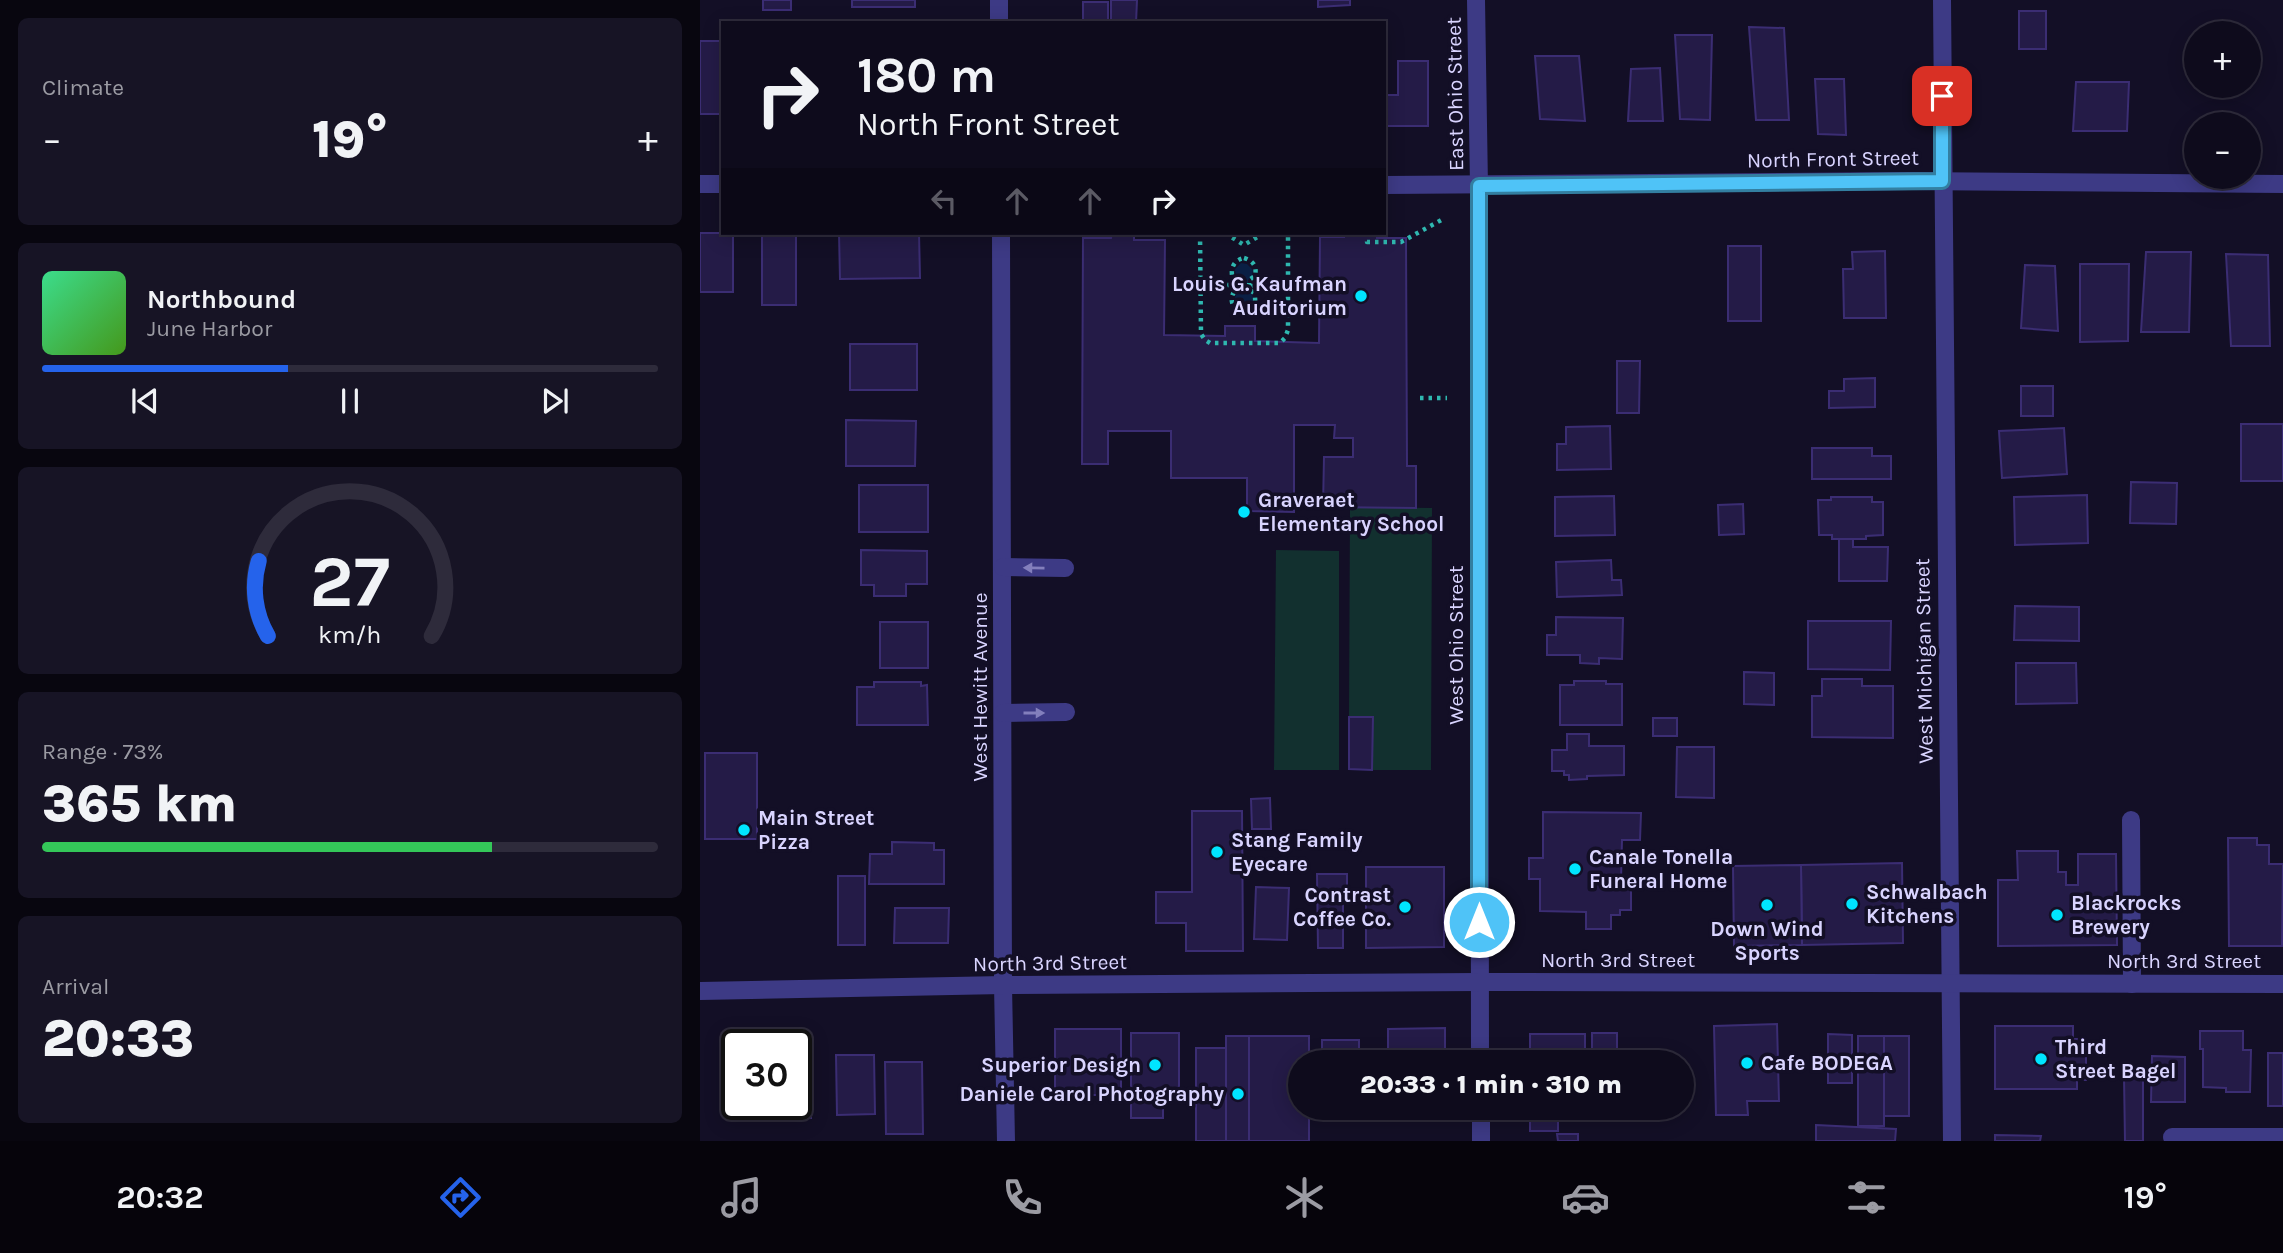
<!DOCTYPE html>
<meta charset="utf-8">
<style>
:root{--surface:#0e0b1c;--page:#171425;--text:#f1f3f6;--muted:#9b9ba3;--line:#2e2b3b;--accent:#2563eb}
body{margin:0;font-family:Karla,sans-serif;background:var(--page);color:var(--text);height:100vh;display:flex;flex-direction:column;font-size:26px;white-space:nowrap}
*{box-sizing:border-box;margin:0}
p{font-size:23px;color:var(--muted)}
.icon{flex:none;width:38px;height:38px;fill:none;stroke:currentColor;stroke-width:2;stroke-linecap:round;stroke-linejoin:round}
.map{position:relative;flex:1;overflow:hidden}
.drawer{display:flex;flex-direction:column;gap:18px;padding:18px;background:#08060f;width:700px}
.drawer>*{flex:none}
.top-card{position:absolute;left:21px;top:21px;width:665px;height:214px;border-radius:0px;box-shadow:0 4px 18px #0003,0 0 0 2px var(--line);background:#0e0b1c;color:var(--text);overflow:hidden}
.controls{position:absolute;left:1484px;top:21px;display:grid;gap:14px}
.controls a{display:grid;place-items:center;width:77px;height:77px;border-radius:50%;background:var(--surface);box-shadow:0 4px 18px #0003,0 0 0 2px var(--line);font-size:35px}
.speed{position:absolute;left:21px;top:1029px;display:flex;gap:14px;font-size:35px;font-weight:700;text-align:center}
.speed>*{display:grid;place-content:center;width:91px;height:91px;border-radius:50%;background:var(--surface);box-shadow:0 4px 18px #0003,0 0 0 2px var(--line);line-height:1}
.speed .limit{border:4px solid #111;border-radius:10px;background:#fff;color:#111}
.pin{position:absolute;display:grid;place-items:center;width:60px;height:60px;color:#fff;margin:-30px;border-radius:14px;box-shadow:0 4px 10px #0006}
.me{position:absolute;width:77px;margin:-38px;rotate:0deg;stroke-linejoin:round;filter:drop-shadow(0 0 5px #0008)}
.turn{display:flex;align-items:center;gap:24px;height:147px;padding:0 21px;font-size:32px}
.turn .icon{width:91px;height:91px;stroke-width:2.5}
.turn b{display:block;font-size:49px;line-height:60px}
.lanes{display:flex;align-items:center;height:66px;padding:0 21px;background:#0003;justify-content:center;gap:35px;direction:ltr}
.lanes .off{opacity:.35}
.big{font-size:52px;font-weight:800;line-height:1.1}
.drawer .widget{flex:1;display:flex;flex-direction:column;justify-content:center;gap:10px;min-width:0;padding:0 24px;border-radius:10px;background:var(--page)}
.drawer .dial{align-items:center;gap:0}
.dial svg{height:182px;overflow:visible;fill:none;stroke:var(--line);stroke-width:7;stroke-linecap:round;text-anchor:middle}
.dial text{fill:var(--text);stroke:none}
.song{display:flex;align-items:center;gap:21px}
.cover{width:84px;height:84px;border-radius:10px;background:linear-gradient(135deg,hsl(150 70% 55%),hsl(100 70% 35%))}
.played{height:7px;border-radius:4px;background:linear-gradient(90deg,var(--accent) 40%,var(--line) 40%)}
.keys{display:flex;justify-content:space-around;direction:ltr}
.heat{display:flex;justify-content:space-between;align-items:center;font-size:38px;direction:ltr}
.charge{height:10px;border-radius:5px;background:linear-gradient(90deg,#34c759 73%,var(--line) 0)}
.trip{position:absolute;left:588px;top:1050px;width:406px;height:70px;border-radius:35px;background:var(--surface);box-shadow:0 4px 18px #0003,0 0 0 2px var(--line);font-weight:800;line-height:70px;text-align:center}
.menu{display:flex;height:112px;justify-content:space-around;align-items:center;background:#06040b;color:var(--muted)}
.menu .icon{width:49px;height:49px}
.menu .current{color:var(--accent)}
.menu b{font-size:32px;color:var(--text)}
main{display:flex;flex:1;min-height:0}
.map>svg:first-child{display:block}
.green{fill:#12302f}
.water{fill:#0a1f44}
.building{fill:#241b47;stroke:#3b2d73;stroke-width:2}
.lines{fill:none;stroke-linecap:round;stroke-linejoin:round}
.path{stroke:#2fb8b0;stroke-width:4.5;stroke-dasharray:3.5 5;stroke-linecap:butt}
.minor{stroke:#3d3a85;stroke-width:18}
.oneway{fill:#837fbc}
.route-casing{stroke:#337fa1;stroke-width:18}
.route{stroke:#4fc3f7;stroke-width:12}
.poi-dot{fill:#00e5ff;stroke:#130f26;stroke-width:2.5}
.labels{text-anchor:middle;stroke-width:7;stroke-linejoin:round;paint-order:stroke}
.street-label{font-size:21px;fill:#d9d4ff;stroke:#130f26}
.poi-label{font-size:21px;font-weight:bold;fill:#d9d4ff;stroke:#130f26;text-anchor:start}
</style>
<main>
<section class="drawer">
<div class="widget"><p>Climate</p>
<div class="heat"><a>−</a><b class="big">19°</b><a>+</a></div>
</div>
<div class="widget">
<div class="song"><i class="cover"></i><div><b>Northbound</b><p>June Harbor</p></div></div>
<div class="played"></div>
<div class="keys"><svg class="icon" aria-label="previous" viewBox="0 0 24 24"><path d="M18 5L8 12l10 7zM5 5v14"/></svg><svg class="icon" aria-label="pause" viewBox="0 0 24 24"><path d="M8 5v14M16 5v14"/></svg><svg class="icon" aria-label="next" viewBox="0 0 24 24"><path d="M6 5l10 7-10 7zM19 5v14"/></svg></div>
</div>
<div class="widget dial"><svg viewBox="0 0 100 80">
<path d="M14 69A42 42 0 1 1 86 69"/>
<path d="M14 69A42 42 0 0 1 10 36" stroke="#2563eb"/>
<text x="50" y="56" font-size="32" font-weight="700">27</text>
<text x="50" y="72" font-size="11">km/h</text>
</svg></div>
<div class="widget"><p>Range · 73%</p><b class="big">365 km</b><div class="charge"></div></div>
<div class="widget"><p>Arrival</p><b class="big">20:33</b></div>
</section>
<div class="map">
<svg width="1583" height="1141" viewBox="0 0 1583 1141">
<rect width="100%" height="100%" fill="#130f26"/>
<!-- green -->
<g class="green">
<path d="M650,507L732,508L731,770H672L673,717H649Z"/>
<path d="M576,550L639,551V770H574Z"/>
</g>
<!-- water -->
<path class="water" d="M541,263L547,264L553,270L552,276L548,280V290C553,294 555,299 550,305L545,307L537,304L535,298C536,292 541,288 539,281C538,277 535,275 535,269Z"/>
<!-- building -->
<g class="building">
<rect x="63" y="0" width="28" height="10"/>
<rect x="152" y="0" width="63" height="7"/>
<path d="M411,0H437L436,23H411Z"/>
<path d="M618,0H650V5L618,7Z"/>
<rect x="383" y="2" width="25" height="21"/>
<rect x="1319" y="11" width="27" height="38"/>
<path d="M1049,27L1084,28L1089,120H1056Z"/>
<path d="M975,35H1012L1010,120L980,119Z"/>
<rect x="0" y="41" width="23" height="73"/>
<path d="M835,56H879L885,121L840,119Z"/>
<path d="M698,61H728V126H684V95H698Z"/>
<path d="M960,68L963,121H928L931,69Z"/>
<path d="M1115,79H1144L1146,135L1118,134Z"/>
<path d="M1376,82H1429L1427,131H1373Z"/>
<rect x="0" y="233" width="33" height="59"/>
<path d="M139,233H219L220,278L140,279Z"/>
<path d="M412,233H434V240H465L464,335L525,336V326H555V341L619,343L620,237H644V233H677V238H706L707,466H716V508L623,507L624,457H653V438H634L635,425H594V512L547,511V478H471V431H408V464H382L383,238H411Z"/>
<rect x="62" y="236" width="34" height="69"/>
<rect x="1028" y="246" width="33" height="75"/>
<path d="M1185,251L1186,318H1144L1143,269H1153L1152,252Z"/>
<path d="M1446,252H1491L1489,332H1441Z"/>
<path d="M1526,254L1568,255L1570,346H1531Z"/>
<path d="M1380,264H1429L1428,341L1380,342Z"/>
<path d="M1325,265L1355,266L1358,331L1321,328Z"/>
<rect x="150" y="344" width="67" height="46"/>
<path d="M917,361H940L939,413H917Z"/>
<path d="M1175,378V407L1129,408V391H1144V379Z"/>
<rect x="1321" y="386" width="32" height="30"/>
<path d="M146,420L216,421L215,466H146Z"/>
<rect x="1541" y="424" width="42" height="57"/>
<path d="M910,426L911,469L857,470V444H866V427Z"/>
<path d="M1364,428L1367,474L1302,478L1299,431Z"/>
<path d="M1112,448H1172V456H1191V479H1112Z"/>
<path d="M1431,482L1477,483L1476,524L1430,523Z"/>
<rect x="159" y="485" width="69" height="47"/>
<path d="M1387,495L1388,543L1315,545L1314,497Z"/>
<path d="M914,496L915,535L855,536V497Z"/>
<path d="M1131,497H1172V502H1183V535L1166,536V539H1132V535H1119L1118,500H1131Z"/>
<path d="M1043,504L1044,534L1019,535L1018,505Z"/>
<path d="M1139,539H1153V547H1188L1187,581H1139Z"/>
<path d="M161,550L227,551V584H206V596H174V585H161Z"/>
<path d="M911,560L912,580H921L922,595L857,597L856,562Z"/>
<path d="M1315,606L1379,607V641L1314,640Z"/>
<path d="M856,617L923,618L922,659L899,658V664L880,663V655H847V635H856Z"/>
<path d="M1108,621H1191L1190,670L1108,669Z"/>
<rect x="180" y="622" width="48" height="46"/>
<path d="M1316,663H1376L1377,703L1316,704Z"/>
<path d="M1044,672L1074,673V705L1044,704Z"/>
<path d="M1122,679H1162V686H1193V738L1112,737V696H1122Z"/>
<path d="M874,681H906V684H922V725H860V685H874Z"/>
<path d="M174,682H221V686L227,685L228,725H157V687H174Z"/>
<path d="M649,717H673L672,770L649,769Z"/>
<rect x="953" y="718" width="24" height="18"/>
<path d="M867,734H889V746H924V775L887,776V779L869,780V775H864V771H852V750H867Z"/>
<path d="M977,747H1014V798L976,797Z"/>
<rect x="5" y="753" width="52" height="86"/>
<path d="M570,798L571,829H552L551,799Z"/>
<path d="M492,811H542L543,951H486V923H456V892H492Z"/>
<path d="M843,812L941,813L940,840H922L921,880H931V910H920V915H911V929H886V912L840,911V879H829V858H843Z"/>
<path d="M1528,838H1557V845H1569V864H1583L1582,946H1529Z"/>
<path d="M192,842L234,843V850H244V884H169L170,854H192Z"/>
<path d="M1317,851H1358V872H1366V885H1378V854H1416L1417,945L1298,946V880H1318Z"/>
<path d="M1202,863L1203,943L1102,945L1101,865Z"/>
<path d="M1101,865L1102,945L1034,946L1033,866Z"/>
<path d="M666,867H744V947L666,948Z"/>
<path d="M617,874H647V897H643V948H618Z"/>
<rect x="138" y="876" width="27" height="69"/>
<path d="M556,887L589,888L587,940L554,939Z"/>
<path d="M195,908H249L248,943H194Z"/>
<path d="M1077,1024L1079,1101H1047L1048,1115H1016L1014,1026Z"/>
<path d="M1295,1026H1373V1039H1386V1080H1377V1089H1295Z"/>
<path d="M745,1028V1062H688V1029Z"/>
<rect x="355" y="1029" width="66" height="66"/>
<path d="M1500,1031H1543V1050H1551L1550,1092H1526V1088L1503,1087V1049H1500Z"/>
<path d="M431,1033H479V1096H463V1118H431Z"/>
<rect x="892" y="1033" width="25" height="29"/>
<rect x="830" y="1034" width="55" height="28"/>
<path d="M1128,1034L1152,1035V1083H1128Z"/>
<rect x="526" y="1036" width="23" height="105"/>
<path d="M549,1036H609V1062H600V1108H609V1141H549Z"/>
<rect x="1158" y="1036" width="26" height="90"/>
<rect x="1184" y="1036" width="25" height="80"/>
<rect x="622" y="1040" width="37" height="22"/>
<path d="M24,1044L65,1045H37V1100H23Z"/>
<rect x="496" y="1048" width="30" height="93"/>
<rect x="1568" y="1053" width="15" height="53"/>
<path d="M136,1055H174L175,1114L137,1115Z"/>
<path d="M1452,1056L1485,1057V1102H1451Z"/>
<path d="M96,1057H111V1118L74,1119V1104H96Z"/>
<path d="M185,1062H222L223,1134H186Z"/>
<path d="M1424,1076H1443V1141H1425Z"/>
<rect x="688" y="1108" width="57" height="13"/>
<path d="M830,1108H885V1117H858V1131H830Z"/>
<path d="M1116,1125L1196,1129L1195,1141H1116Z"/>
<path d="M857,1134H878V1141H858Z"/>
<path d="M1295,1135L1341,1136L1340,1141H1295Z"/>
</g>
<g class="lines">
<!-- path -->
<g class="path">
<path d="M500,233L501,334L505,340L510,343H580L585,338L588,330V233"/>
<path d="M525,233L544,245L564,233"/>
<path d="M667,233V242H701L745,218"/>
<path d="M544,258C554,261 557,267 555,276L549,280V289L554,293C557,302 554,309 545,311L534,307C530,300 531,293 538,289V280L532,275C531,266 535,260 544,258Z"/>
<path d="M500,285H538"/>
<path d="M549,286L588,285"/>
<path d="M720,398H747"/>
</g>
<!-- minor -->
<g class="minor">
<path d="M299,0V23"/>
<path d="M776,0L779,186L780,1062"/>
<path d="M1242,0L1252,1141"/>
<path d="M0,184H23"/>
<path d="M684,185L1211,181L1583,184"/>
<path d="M301,233L303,985L306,1141"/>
<path d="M303,567L365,568"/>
<path d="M303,713L366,712"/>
<path d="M1431,820L1432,984"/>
<path d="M0,991L303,985L779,982L1583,984"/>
<path d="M781,1108V1141"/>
<path d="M1472,1137H1583"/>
</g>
</g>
<!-- one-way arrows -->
<defs><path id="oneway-solid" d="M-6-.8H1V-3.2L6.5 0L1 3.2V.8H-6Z" transform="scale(1.75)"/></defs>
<g class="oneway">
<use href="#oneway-solid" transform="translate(334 568) rotate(-179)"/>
<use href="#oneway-solid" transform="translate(334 713)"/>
</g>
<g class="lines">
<defs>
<path id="route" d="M779,922V186L1242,181V96"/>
</defs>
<!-- route casing -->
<use href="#route" class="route-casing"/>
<!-- route -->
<use href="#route" class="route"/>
</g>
<!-- markers -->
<g class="poi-dot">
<circle cx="661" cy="296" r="7"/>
<circle cx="544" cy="512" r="7"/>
<circle cx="44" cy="830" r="7"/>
<circle cx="517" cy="852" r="7"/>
<circle cx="875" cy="869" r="7"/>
<circle cx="1152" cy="904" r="7"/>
<circle cx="1067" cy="905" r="7"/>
<circle cx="705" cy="907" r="7"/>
<circle cx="1357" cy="915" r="7"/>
<circle cx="1341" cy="1059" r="7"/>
<circle cx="1047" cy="1063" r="7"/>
<circle cx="455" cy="1065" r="7"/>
<circle cx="538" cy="1094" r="7"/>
</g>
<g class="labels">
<!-- street labels -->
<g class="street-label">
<text transform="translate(755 94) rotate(-91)" y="7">East Ohio Street</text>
<text transform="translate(1133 159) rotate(-1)" y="7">North Front Street</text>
<text transform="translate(756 645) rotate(-90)" y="7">West Ohio Street</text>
<text transform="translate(1224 661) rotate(-91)" y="7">West Michigan Street</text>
<text transform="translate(280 687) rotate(-90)" y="7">West Hewitt Avenue</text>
<text x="918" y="967">North 3rd Street</text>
<text x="1484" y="968">North 3rd Street</text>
<text transform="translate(350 963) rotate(-1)" y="7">North 3rd Street</text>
</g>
<!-- poi labels -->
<g class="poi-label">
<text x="647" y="291" text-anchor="end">Louis G. Kaufman<tspan x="647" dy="24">Auditorium</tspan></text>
<text x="558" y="507">Graveraet<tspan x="558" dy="24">Elementary School</tspan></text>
<text x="58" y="825">Main Street<tspan x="58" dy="24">Pizza</tspan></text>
<text x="531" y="847">Stang Family<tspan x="531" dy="24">Eyecare</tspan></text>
<text x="889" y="864">Canale Tonella<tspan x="889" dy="24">Funeral Home</tspan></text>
<text x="1166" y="899">Schwalbach<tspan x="1166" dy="24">Kitchens</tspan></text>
<text x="691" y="902" text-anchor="end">Contrast<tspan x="691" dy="24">Coffee Co.</tspan></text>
<text x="1371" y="910">Blackrocks<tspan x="1371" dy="24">Brewery</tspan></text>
<text x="1067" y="936" text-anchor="middle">Down Wind<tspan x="1067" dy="24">Sports</tspan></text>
<text x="1355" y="1054">Third<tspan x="1355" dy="24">Street Bagel</tspan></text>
<text x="1061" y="1070">Cafe BODEGA</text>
<text x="441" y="1072" text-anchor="end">Superior Design</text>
<text x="524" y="1101" text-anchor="end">Daniele Carol Photography</text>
</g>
</g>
</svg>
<div class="controls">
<a>+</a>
<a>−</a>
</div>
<div class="speed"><div class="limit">30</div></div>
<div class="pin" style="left:1242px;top:96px;background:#d93025"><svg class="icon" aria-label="arrive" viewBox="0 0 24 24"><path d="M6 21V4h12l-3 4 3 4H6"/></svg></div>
<svg class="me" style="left:779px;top:922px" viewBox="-20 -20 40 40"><circle r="17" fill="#4fc3f7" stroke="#fff" stroke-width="3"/><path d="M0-11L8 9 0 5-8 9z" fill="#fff"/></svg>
<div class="trip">20:33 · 1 min · 310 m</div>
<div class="top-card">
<div class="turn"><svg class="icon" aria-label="right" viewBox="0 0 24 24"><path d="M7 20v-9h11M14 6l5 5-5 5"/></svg><div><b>180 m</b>North Front Street</div></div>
<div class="lanes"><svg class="icon off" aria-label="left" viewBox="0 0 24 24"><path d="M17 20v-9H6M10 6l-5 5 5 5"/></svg><svg class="icon off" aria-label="ahead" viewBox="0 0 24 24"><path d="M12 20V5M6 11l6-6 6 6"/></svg><svg class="icon off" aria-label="ahead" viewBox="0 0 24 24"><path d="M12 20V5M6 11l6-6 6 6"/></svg><svg class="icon" aria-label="right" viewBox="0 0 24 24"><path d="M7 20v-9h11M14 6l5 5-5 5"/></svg></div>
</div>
</div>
</main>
<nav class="menu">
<b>20:32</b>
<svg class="icon current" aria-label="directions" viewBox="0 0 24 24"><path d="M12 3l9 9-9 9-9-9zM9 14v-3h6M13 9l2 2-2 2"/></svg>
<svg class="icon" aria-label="music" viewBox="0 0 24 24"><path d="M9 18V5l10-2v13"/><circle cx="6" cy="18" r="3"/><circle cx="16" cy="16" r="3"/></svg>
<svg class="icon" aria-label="phone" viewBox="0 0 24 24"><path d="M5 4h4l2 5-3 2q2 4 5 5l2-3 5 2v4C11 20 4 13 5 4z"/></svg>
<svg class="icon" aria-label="climate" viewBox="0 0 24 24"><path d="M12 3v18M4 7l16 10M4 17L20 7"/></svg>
<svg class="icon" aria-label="car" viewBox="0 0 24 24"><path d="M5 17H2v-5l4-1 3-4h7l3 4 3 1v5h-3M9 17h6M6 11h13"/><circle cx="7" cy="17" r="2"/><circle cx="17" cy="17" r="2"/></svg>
<svg class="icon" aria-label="filters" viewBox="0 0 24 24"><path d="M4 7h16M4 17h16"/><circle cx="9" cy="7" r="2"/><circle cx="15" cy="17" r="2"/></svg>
<b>19°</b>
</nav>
